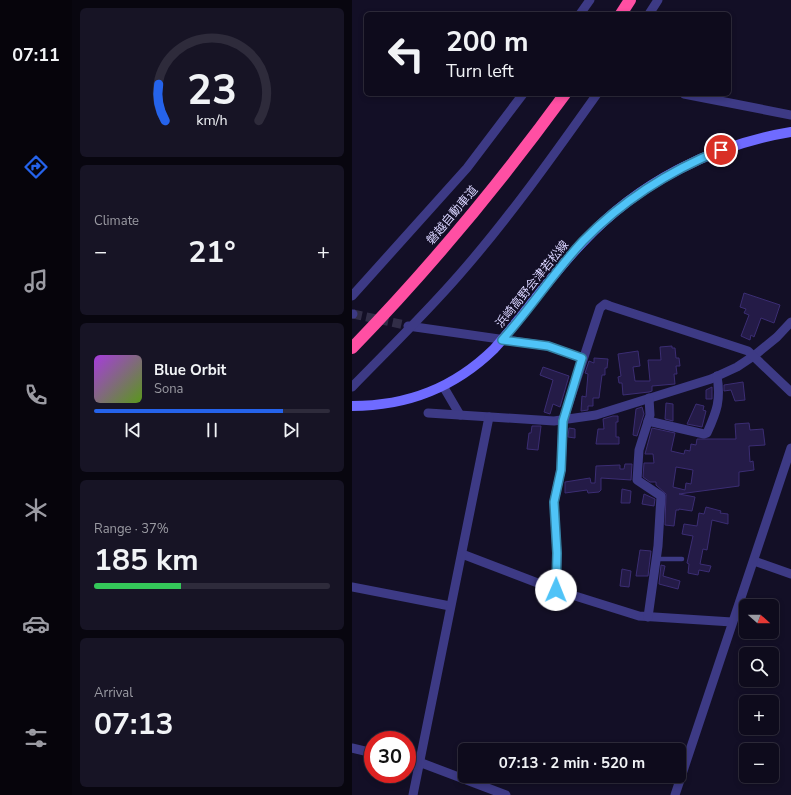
<!DOCTYPE html>
<meta charset="utf-8">
<style>
:root{--surface:#0e0b1c;--page:#171425;--text:#f1f3f6;--muted:#9b9ba3;--line:#2e2b3b;--accent:#2563eb}
body{margin:0;font-family:"Nunito Sans","Noto Sans JP",sans-serif;background:var(--page);color:var(--text);height:100vh;display:flex;flex-direction:column;font-size:15px;white-space:nowrap}
*{box-sizing:border-box;margin:0}
p{font-size:13px;color:var(--muted)}
.icon{flex:none;width:22px;height:22px;fill:none;stroke:currentColor;stroke-width:2;stroke-linecap:round;stroke-linejoin:round}
.map{position:relative;flex:1;overflow:hidden}
.panel{display:flex;flex-direction:column;gap:8px;padding:8px;background:#08060f;width:280px}
.panel>*{flex:none}
.hud{position:absolute;left:12px;top:12px;width:367px;height:84px;border-radius:6px;box-shadow:0 2px 6px #0003,0 0 0 1px var(--line);background:#0e0b1c;color:var(--text);overflow:hidden}
.needle{width:26px;rotate:111deg}
.fabs{position:absolute;left:387px;top:599px;display:grid;gap:8px}
.fabs a{display:grid;place-items:center;width:40px;height:40px;border-radius:6px;background:var(--surface);box-shadow:0 2px 6px #0003,0 0 0 1px var(--line);font-size:20px}
.speed{position:absolute;left:12px;top:731px;display:flex;gap:8px;font-size:20px;font-weight:700;text-align:center}
.speed>*{display:grid;place-content:center;width:52px;height:52px;border-radius:50%;background:var(--surface);box-shadow:0 2px 6px #0003,0 0 0 1px var(--line);line-height:1}
.speed .limit{border:6px solid #d22;background:#fff;color:#111}
.pin{position:absolute;display:grid;place-items:center;width:34px;height:34px;color:#fff;margin:-17px;border:2px solid #fff;border-radius:50%;box-shadow:0 1px 4px #0007}
.me{position:absolute;width:44px;margin:-22px;rotate:1deg;stroke-linejoin:round;filter:drop-shadow(0 0 3px #0008)}
.turn{display:flex;align-items:center;gap:14px;height:84px;padding:0 16px;font-size:18px}
.turn .icon{width:52px;height:52px;stroke-width:2.5}
.turn b{display:block;font-size:28px;line-height:34px}
.big{font-size:30px;font-weight:700;line-height:1.1}
.panel .widget{flex:1;display:flex;flex-direction:column;justify-content:center;gap:6px;min-width:0;padding:0 14px;border-radius:6px;background:var(--page)}
.panel .dial{align-items:center;gap:0}
.dial svg{height:104px;overflow:visible;fill:none;stroke:var(--line);stroke-width:7;stroke-linecap:round;text-anchor:middle}
.dial text{fill:var(--text);stroke:none}
.song{display:flex;align-items:center;gap:12px}
.cover{width:48px;height:48px;border-radius:6px;background:linear-gradient(135deg,hsl(280 70% 55%),hsl(90 70% 35%))}
.played{height:4px;border-radius:2px;background:linear-gradient(90deg,var(--accent) 80%,var(--line) 80%)}
.keys{display:flex;justify-content:space-around;direction:ltr}
.heat{display:flex;justify-content:space-between;align-items:center;font-size:22px;direction:ltr}
.charge{height:6px;border-radius:3px;background:linear-gradient(90deg,#34c759 37%,var(--line) 0)}
.trip{position:absolute;left:106px;top:743px;width:228px;height:40px;border-radius:6px;background:var(--surface);box-shadow:0 2px 6px #0003,0 0 0 1px var(--line);font-weight:700;line-height:40px;text-align:center}
main{display:flex;flex:1;min-height:0}
.menu{display:flex;flex-direction:column;width:72px;justify-content:space-around;align-items:center;background:#06040b;color:var(--muted)}
.menu .icon{width:28px;height:28px}
.menu .on{color:var(--accent)}
.menu b{font-size:18px;color:var(--text)}
.map>svg:first-child{display:block}
.building{fill:#241b47;stroke:#3b2d73;fill-rule:evenodd}
.lines{fill:none;stroke-linecap:round;stroke-linejoin:round}
.street-tunnel{stroke:#312d47;stroke-width:9;stroke-dasharray:9 4.5;stroke-linecap:butt}
.lane{stroke:#3d3a85;stroke-width:4.5}
.street{stroke:#3d3a85;stroke-width:9}
.secondary{stroke:#6f6bff;stroke-width:10}
.highway{stroke:#ff4fa3;stroke-width:12}
.route-casing{stroke:#337fa1;stroke-width:10}
.route{stroke:#4fc3f7;stroke-width:7}
.labels{text-anchor:middle;stroke-width:4;stroke-linejoin:round;paint-order:stroke}
.street-label{font-size:12px;fill:#d9d4ff;stroke:#130f26}
</style>
<main>
<nav class="menu">
<b>07:11</b>
<svg class="icon on" aria-label="directions" viewBox="0 0 24 24"><path d="M12 3l9 9-9 9-9-9zM9 14v-3h6M13 9l2 2-2 2"/></svg>
<svg class="icon" aria-label="music" viewBox="0 0 24 24"><path d="M9 18V5l10-2v13"/><circle cx="6" cy="18" r="3"/><circle cx="16" cy="16" r="3"/></svg>
<svg class="icon" aria-label="phone" viewBox="0 0 24 24"><path d="M5 4h4l2 5-3 2q2 4 5 5l2-3 5 2v4C11 20 4 13 5 4z"/></svg>
<svg class="icon" aria-label="climate" viewBox="0 0 24 24"><path d="M12 3v18M4 7l16 10M4 17L20 7"/></svg>
<svg class="icon" aria-label="car" viewBox="0 0 24 24"><path d="M5 17H2v-5l4-1 3-4h7l3 4 3 1v5h-3M9 17h6M6 11h13"/><circle cx="7" cy="17" r="2"/><circle cx="17" cy="17" r="2"/></svg>
<svg class="icon" aria-label="filters" viewBox="0 0 24 24"><path d="M4 7h16M4 17h16"/><circle cx="9" cy="7" r="2"/><circle cx="15" cy="17" r="2"/></svg>
</nav>
<section class="panel">
<div class="widget dial"><svg viewBox="0 0 100 80">
<path d="M14 69A42 42 0 1 1 86 69"/>
<path d="M14 69A42 42 0 0 1 9 41" stroke="#2563eb"/>
<text x="50" y="56" font-size="32" font-weight="700">23</text>
<text x="50" y="72" font-size="11">km/h</text>
</svg></div>
<div class="widget"><p>Climate</p>
<div class="heat"><a>−</a><b class="big">21°</b><a>+</a></div>
</div>
<div class="widget">
<div class="song"><i class="cover"></i><div><b>Blue Orbit</b><p>Sona</p></div></div>
<div class="played"></div>
<div class="keys"><svg class="icon" aria-label="previous" viewBox="0 0 24 24"><path d="M18 5L8 12l10 7zM5 5v14"/></svg><svg class="icon" aria-label="pause" viewBox="0 0 24 24"><path d="M8 5v14M16 5v14"/></svg><svg class="icon" aria-label="next" viewBox="0 0 24 24"><path d="M6 5l10 7-10 7zM19 5v14"/></svg></div>
</div>
<div class="widget"><p>Range · 37%</p><b class="big">185 km</b><div class="charge"></div></div>
<div class="widget"><p>Arrival</p><b class="big">07:13</b></div>
</section>
<div class="map">
<svg width="439" height="795" viewBox="0 0 439 795">
<rect width="100%" height="100%" fill="#130f26"/>
<!-- building -->
<g class="building">
<path d="M392,293L428,305L422,323L409,318L402,337L399,335L398,340L389,336L397,315L392,313L394,309L388,307Z"/>
<path d="M320,346V348H323L324,358H327L328,366H324L325,374H322L323,384L300,386V391L297,392L271,395L270,383H267L266,377L269,376L266,354L286,351L288,366L281,367L283,381H298L296,360H309L308,347Z"/>
<path d="M242,358L256,359L255,368H253V375H250L247,398H241V406H236V410L229,411L230,396L234,397L236,374L233,373L237,361L242,363Z"/>
<path d="M191,367L217,376L208,407L201,404L198,414L192,412L201,380L188,375Z"/>
<path d="M391,382L393,400L383,401L379,390L372,391V385Z"/>
<path d="M360,387V399H354V390Z"/>
<path d="M314,403L321,404V421L313,419Z"/>
<path d="M344,404L352,406L351,410L354,411L350,427L335,424Z"/>
<path d="M290,407L292,414L285,436L281,435L284,409Z"/>
<path d="M261,416H266V422H264V437H267V444H244L246,429H252L251,419Z"/>
<path d="M397,423L398,430L411,429L413,445L397,446L398,462L401,461L402,470L387,472V486L327,494L343,497L340,511L327,509V510H324L322,526L313,525L314,494L304,485V482H298L291,477L292,463H302L301,454H293L300,428L323,433L319,451L332,454L333,450L338,451L339,444L344,445L345,439H384L383,424ZM324,467L341,470L339,484L334,483L333,490L321,487Z"/>
<path d="M180,426H189L186,450L175,449L177,433H179Z"/>
<path d="M217,428L223,429V438L216,437Z"/>
<path d="M273,464H280L279,480L249,478V490L247,492L236,493L235,490L213,493V482L238,478L239,483H243L244,466L268,465V469H272Z"/>
<path d="M270,489L279,491L278,503H269Z"/>
<path d="M292,494L303,499L302,506L290,504Z"/>
<path d="M354,507L369,511L368,513L376,514V524L360,520L355,550L351,549L348,564L359,566L357,572L347,570L346,575L336,573L337,564L335,563L341,536L330,534L332,524L345,526L347,513L352,514Z"/>
<path d="M288,550L299,551L296,576H284Z"/>
<path d="M309,565L313,566L311,576L328,581L326,589L307,584Z"/>
<path d="M270,569L279,571L277,587L268,586Z"/>
</g>
<g class="lines">
<!-- street-tunnel -->
<path class="street-tunnel" d="M1,314L53,325"/>
<!-- lane -->
<path class="lane" d="M304,559H330"/>
<!-- street -->
<g class="street">
<path d="M228,14L238,0"/>
<path d="M297,14L306,0"/>
<path d="M332,94L439,115"/>
<path d="M0,296L115,168L171,94"/>
<path d="M0,314H1"/>
<path d="M56,326L196,346L230,358"/>
<path d="M91,386L108,415"/>
<path d="M0,387C36,350 73,314 107,275C157,218 201,156 245,94"/>
<path d="M76,413L202,421L244,415L359,379L385,367L403,355L425,337L439,322"/>
<path d="M296,421L352,434L355,433C365,411 369,400 365,376"/>
<path d="M110,554L204,590L287,616L380,622"/>
<path d="M402,561L439,574"/>
<path d="M0,587L98,606"/>
<path d="M204,590L205,553L202,502L209,470L211,421L248,308L253,304L258,306L396,351L439,392"/>
<path d="M296,617L306,546L309,496L285,480L287,450L298,415L297,398"/>
<path d="M0,748L21,753"/>
<path d="M55,760L67,762L154,795"/>
<path d="M61,795L137,417"/>
<path d="M323,795L439,448"/>
</g>
<!-- secondary -->
<path class="secondary" d="M0,406C56,406 102,388 142,349C173,314 199,275 231,242C286,183 360,145 439,132"/>
<!-- highway -->
<g class="highway">
<path d="M269,14L278,0"/>
<path d="M0,348C77,269 148,183 213,94"/>
</g>
</g>
<g class="lines">
<defs>
<path id="route" d="M204,590L205,553L202,502L209,470L211,421L230,358L196,346L150,340C179,308 202,272 231,241C271,200 317,171 369,150"/>
</defs>
<!-- route casing -->
<use href="#route" class="route-casing"/>
<!-- route -->
<use href="#route" class="route"/>
</g>
<g class="labels">
<!-- street labels -->
<g class="street-label">
<text transform="translate(100 215) rotate(-50)" y="4">磐越自動車道</text>
<text transform="translate(180 284) rotate(-51)" y="4">浜崎高野会津若松線</text>
</g>
</g>
</svg>
<div class="fabs">
<a><svg class="needle" viewBox="-14 -14 28 28"><path d="M0-13l5 13h-10z" fill="#e53935"/><path d="M0 13l5-13h-10z" fill="#9b9ba3"/></svg></a>
<a><svg class="icon" aria-label="search" viewBox="0 0 24 24"><circle cx="10" cy="10" r="6"/><path d="M15 15l6 6"/></svg></a>
<a>+</a>
<a>−</a>
</div>
<div class="speed"><div class="limit">30</div></div>
<div class="pin" style="left:369px;top:150px;background:#d93025"><svg class="icon" aria-label="arrive" viewBox="0 0 24 24"><path d="M6 21V4h12l-3 4 3 4H6"/></svg></div>
<svg class="me" style="left:204px;top:590px" viewBox="-20 -20 40 40"><circle r="19" fill="#fff"/><path d="M0-13L10 11 0 6-10 11z" fill="#4fc3f7"/></svg>
<div class="trip">07:13 · 2 min · 520 m</div>
<div class="hud">
<div class="turn"><svg class="icon" aria-label="left" viewBox="0 0 24 24"><path d="M17 20v-9H6M10 6l-5 5 5 5"/></svg><div><b>200 m</b>Turn left</div></div>
</div>
</div>
</main>
